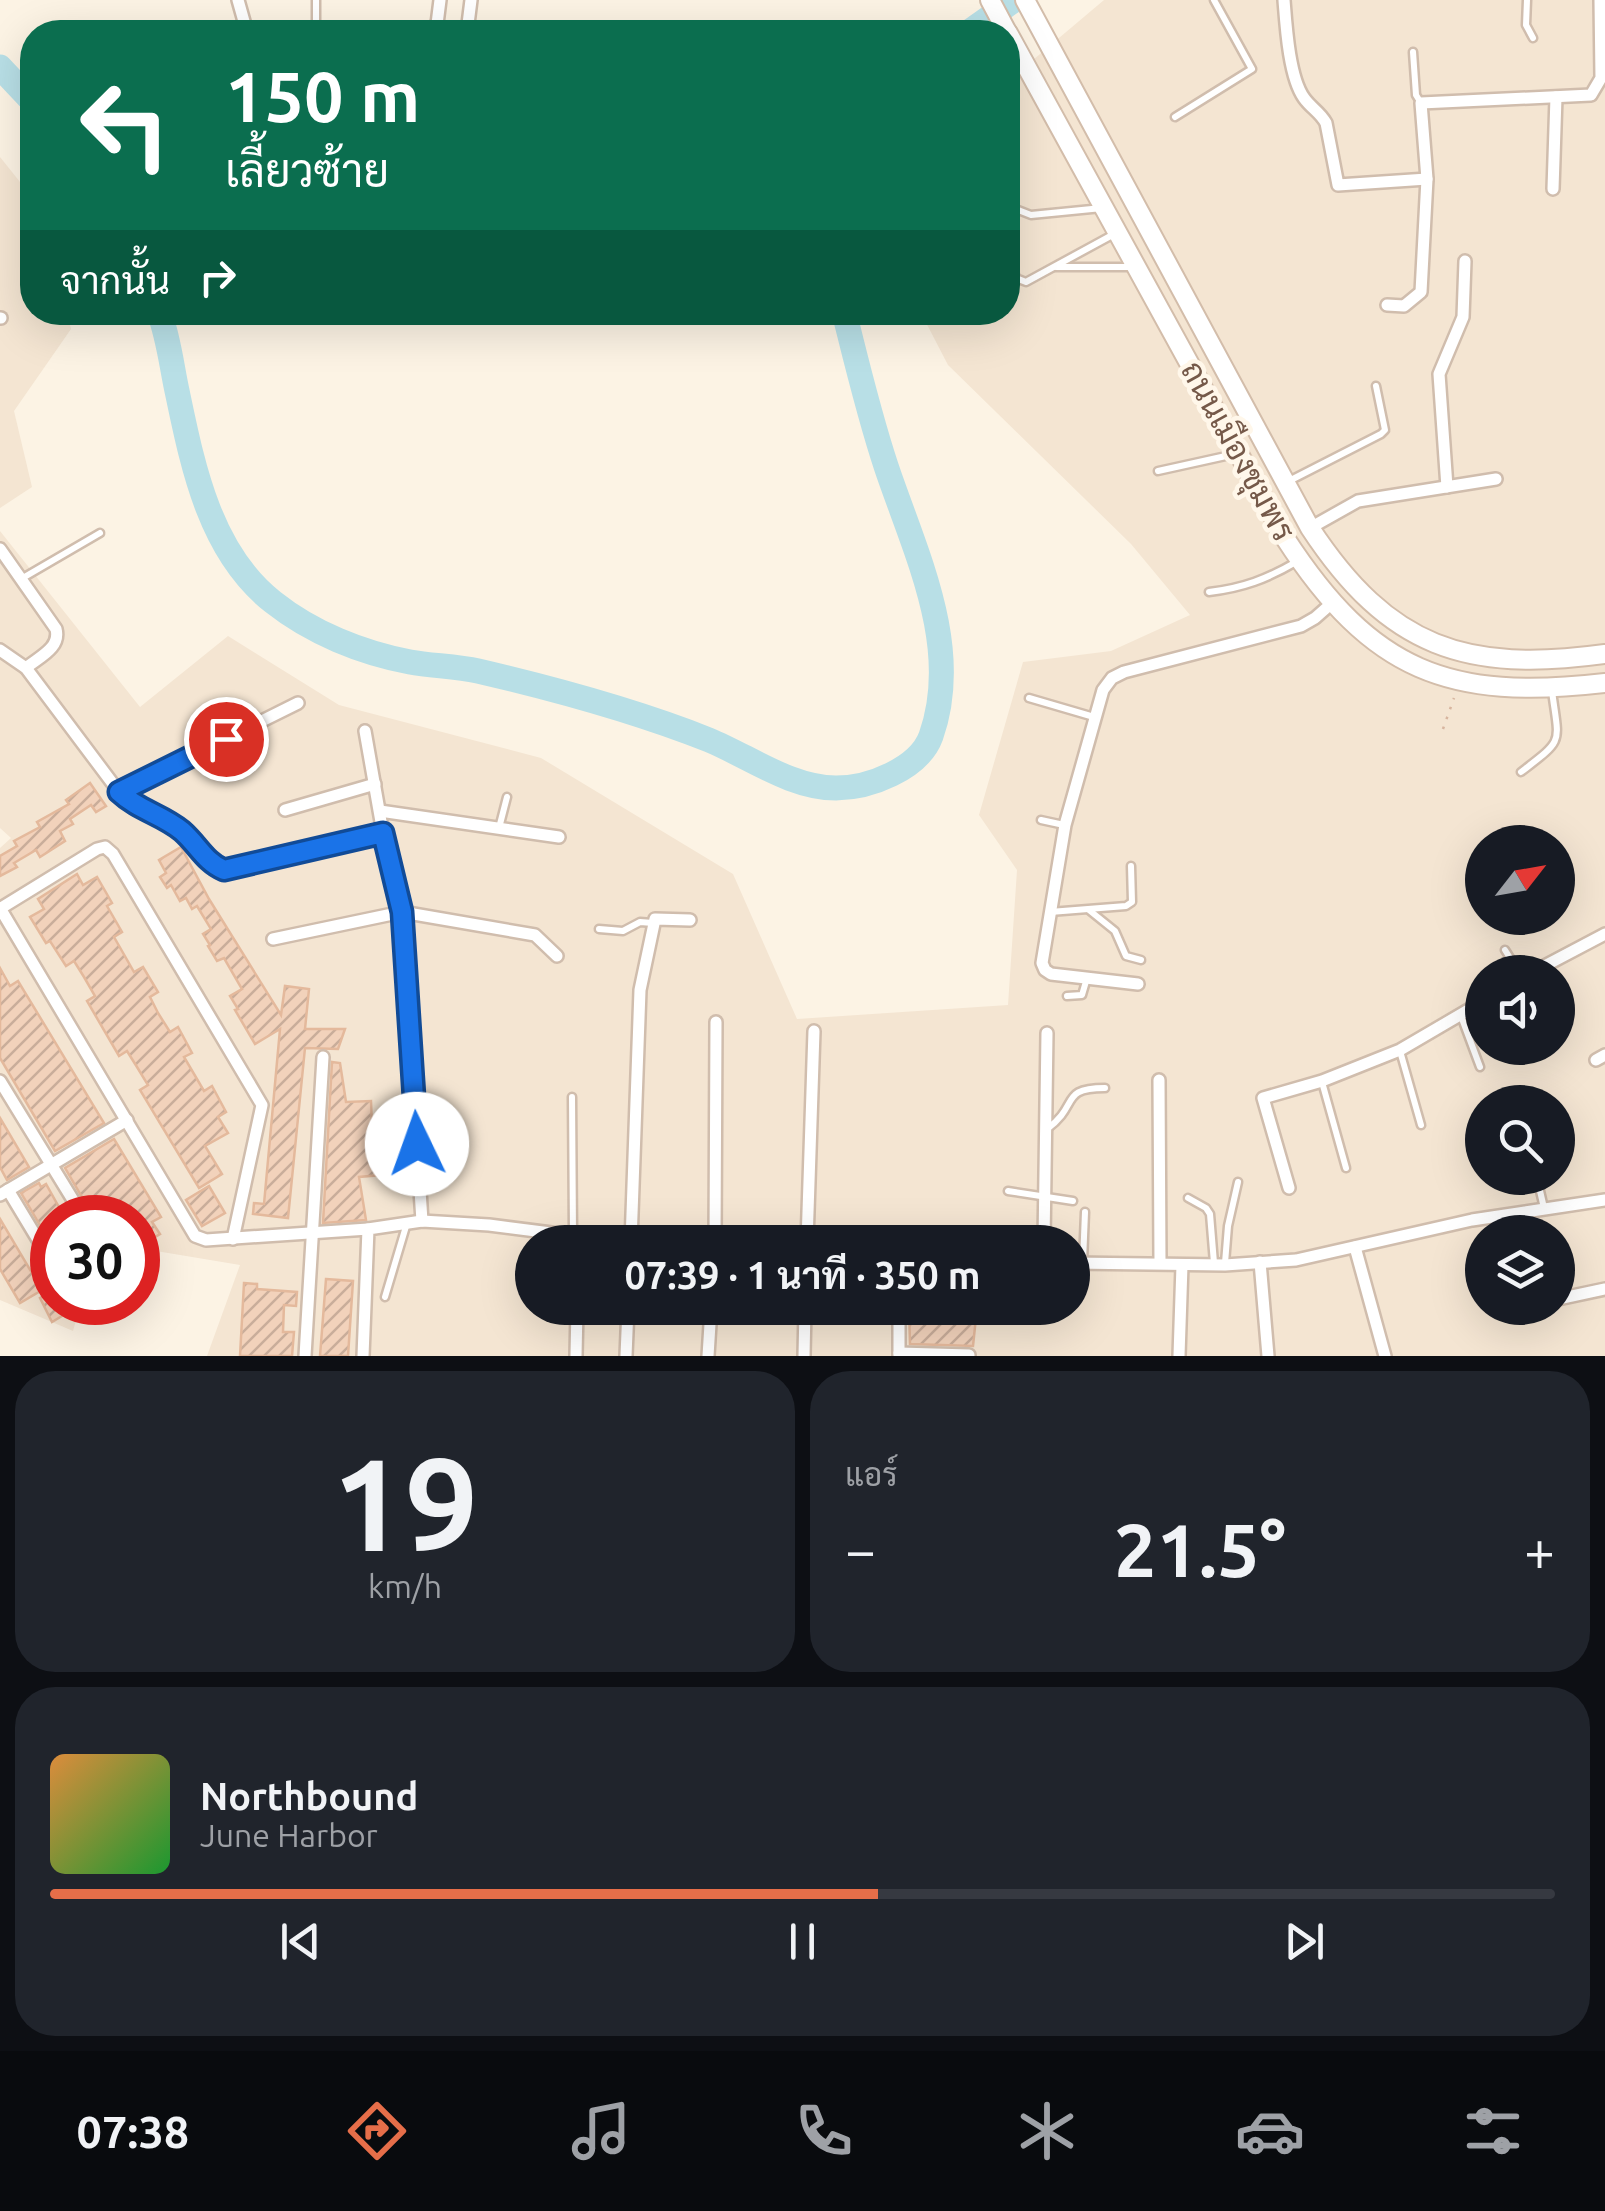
<!DOCTYPE html>
<html lang="th">
<meta charset="utf-8">
<style>
:root{--surface:#171b24;--page:#20242c;--text:#f1f3f6;--muted:#9ea1a6;--line:#363941;--accent:#e66e49}
body{margin:0;font-family:Ubuntu,Sarabun,sans-serif;background:var(--page);color:var(--text);height:100vh;display:flex;flex-direction:column;font-size:38px;white-space:nowrap}
*{box-sizing:border-box;margin:0}
p{font-size:32px;color:var(--muted)}
.icon{flex:none;width:55px;height:55px;fill:none;stroke:currentColor;stroke-width:2;stroke-linecap:round;stroke-linejoin:round}
.map{position:relative;height:1356px;overflow:hidden}
.drawer{display:flex;flex-direction:column;gap:15px;padding:15px;background:#0d0f14;flex:1}
.drawer>*{flex:none}
.guide{position:absolute;left:20px;top:20px;width:1000px;height:305px;border-radius:40px;box-shadow:0 10px 40px #0002;background:#0b6e4f;color:#fff;overflow:hidden}
.needle{width:65px;rotate:59deg}
.controls{position:absolute;left:1465px;top:825px;display:grid;gap:20px}
.controls a{display:grid;place-items:center;width:110px;height:110px;border-radius:50%;background:var(--surface);box-shadow:0 10px 40px #0002;font-size:50px}
.speed{position:absolute;left:30px;top:1195px;display:flex;gap:20px;font-size:50px;font-weight:700;text-align:center}
.speed>*{display:grid;place-content:center;width:130px;height:130px;border-radius:50%;background:var(--surface);box-shadow:0 10px 40px #0002;line-height:1}
.speed .limit{border:15px solid #d22;background:#fff;color:#111}
.pin{position:absolute;display:grid;place-items:center;width:85px;height:85px;color:#fff;margin:-42px;border:5px solid #fff;border-radius:50%;box-shadow:0 2px 10px #0007}
.me{position:absolute;width:110px;margin:-55px;rotate:357deg;stroke-linejoin:round;filter:drop-shadow(0 0 8px #0008)}
.turn{display:flex;align-items:center;gap:35px;height:210px;padding:0 40px;font-size:45px}
.turn .icon{width:130px;height:130px;stroke-width:2.5}
.turn b{display:block;font-size:70px;line-height:85px}
.then{display:flex;align-items:center;height:95px;padding:0 40px;background:#0003;gap:20px;font-size:38px}
.big{font-size:75px;font-weight:700;line-height:1.1}
.drawer .tile{flex:1;display:flex;flex-direction:column;justify-content:center;gap:15px;min-width:0;padding:0 35px;border-radius:40px;background:var(--page)}
.drawer .dial{align-items:center;gap:0}
.dial b{font-size:130px;line-height:1}
.song{display:flex;align-items:center;gap:30px}
.cover{width:120px;height:120px;border-radius:15px;background:linear-gradient(135deg,hsl(30 70% 55%),hsl(130 70% 35%))}
.played{height:10px;border-radius:5px;background:linear-gradient(90deg,var(--accent) 55%,var(--line) 55%)}
.keys{display:flex;justify-content:space-around;direction:ltr}
.heat{display:flex;justify-content:space-between;align-items:center;font-size:55px;direction:ltr}
.drawer .tiles{flex:1;display:grid;gap:15px;grid-template-columns:1fr 1fr}
.tile:last-child{grid-column:span 2}
.trip{position:absolute;left:515px;top:1225px;width:575px;height:100px;border-radius:50px;background:var(--surface);box-shadow:0 10px 40px #0002;font-weight:700;line-height:100px;text-align:center}
.menu{display:flex;height:160px;justify-content:space-around;align-items:center;background:#090b0e;color:var(--muted)}
.menu .icon{width:70px;height:70px}
.menu .selected{color:var(--accent)}
.menu b{font-size:45px;color:var(--text)}
.map>svg:first-child{display:block}
.residential{fill:#f4e5d2;fill-rule:evenodd}
.lines{fill:none;stroke-linecap:round;stroke-linejoin:round}
.river{stroke:#b8dfe6;stroke-width:25}
.building{fill:url(#building-hatch);stroke:#e4b99c;stroke-width:2.5}
.service-casing{stroke:#d0bdad;stroke-width:11}
.minor-casing{stroke:#d0bdad;stroke-width:16}
.secondary-casing{stroke:#d3bdaa;stroke-width:22}
.path{stroke:#d7b59f;stroke-width:2.5;stroke-dasharray:2.5 8;stroke-linecap:butt}
.service{stroke:#fff;stroke-width:6}
.minor{stroke:#fff;stroke-width:11}
.secondary{stroke:#fff;stroke-width:18}
.route-casing{stroke:#114b97;stroke-width:25}
.route{stroke:#1a73e8;stroke-width:18}
.labels{text-anchor:middle;stroke-width:9;stroke-linejoin:round;paint-order:stroke}
.street-label{font-size:32px;fill:#755949;stroke:#fff7ea}
</style>
<div class="map">
<svg width="1605" height="1356" viewBox="0 0 1605 1356">
<defs>
<pattern id="building-hatch" width="6" height="6" patternUnits="userSpaceOnUse" patternTransform="scale(2.5)"><rect width="6" height="6" fill="#f2d2bb"/><path d="M-1 1l2-2M0 6l6-6M5 7l2-2" fill="none" stroke="#c9ad9a"/></pattern>
</defs>
<rect width="100%" height="100%" fill="#fcf3e4"/>
<!-- residential -->
<g class="residential">
<path d="M1104,0H1605V1356H207L240,1265L138,1248V1218H52V1302L81,1303L73,1331L0,1300V848L11,838L0,828V531L140,707L228,636L339,705L541,758L733,874L797,1019L1008,1005L1017,870L979,815L1023,662L1111,651L1190,615L1131,544L948,365L921,313L1008,312V81ZM1482,842H1558V918H1482ZM1482,972H1558V1048H1482ZM1482,1102H1558V1178H1482ZM1482,1232H1558V1308H1482ZM532,1242H1072V1308H532Z"/>
<path d="M0,157L32,197V312L67,313L71,329L14,411L32,487L0,508Z"/>
</g>
<g class="lines">
<!-- river -->
<g class="river">
<path d="M969,32L1014,0"/>
<path d="M0,67L32,101"/>
<path d="M159,312C168,336 171,361 176,386C192,462 208,551 273,602C312,633 362,653 410,662C432,666 456,666 478,671C555,689 636,711 709,740C750,757 791,788 836,788C869,788 919,769 931,736C963,646 914,550 886,466C869,415 857,364 844,312"/>
</g>
</g>
<!-- building -->
<g class="building">
<path d="M90,783L106,806L96,812L91,805L70,819L73,824L60,831L65,841L40,857L36,850L14,863L17,867L0,876V856L17,846L14,841L40,827L37,822L69,804L66,800Z"/>
<path d="M181,847L209,899L281,1015L285,986L309,989L305,1029H345L338,1049L305,1048L288,1218L253,1214L254,1203L264,1204L280,1029L255,1044L235,1010L238,1009L230,996L242,989L224,958L217,961L208,946L210,945L203,934L211,929L197,906L192,909L186,898L180,901L171,885L167,888L160,877L166,873L159,860Z"/>
<path d="M77,874L83,885L97,877L112,903L107,906L122,932L114,937L134,972L143,967L158,992L150,997L158,1013L170,1032L178,1027L192,1053L184,1057L204,1091L212,1086L226,1112L218,1117L228,1133L205,1146L222,1174L199,1188L140,1090L148,1085L137,1067L127,1051L119,1056L87,1001L95,996L84,977L74,961L66,966L50,941L46,943L30,917L44,909L38,899Z"/>
<path d="M0,968L10,986L18,981L104,1123L55,1151L0,1058Z"/>
<path d="M332,1062L340,1063L346,1102L371,1101L373,1152L391,1151L393,1174L359,1177L366,1220L323,1223Z"/>
<path d="M0,1118L29,1167L7,1180L0,1167Z"/>
<path d="M114,1139L161,1217L152,1222L160,1234L145,1243L138,1230V1218H94L65,1168Z"/>
<path d="M39,1183L41,1187L46,1184L65,1218H52V1246L21,1193Z"/>
<path d="M209,1186L225,1213L202,1226L186,1200Z"/>
<path d="M0,1219L42,1290L20,1303L0,1269Z"/>
<path d="M326,1279L353,1281L348,1356H320Z"/>
<path d="M244,1283L257,1284V1289L297,1292L296,1306L284,1305L283,1332H294L292,1356H240Z"/>
<path d="M52,1291V1302H85L52,1322L40,1298Z"/>
<path d="M909,1308H977L973,1346L910,1344Z"/>
</g>
<g class="lines">
<defs>
<g id="service">
<path d="M1527,0L1526,25L1533,38"/>
<path d="M316,32V0"/>
<path d="M1413,52L1416,95L1421,103"/>
<path d="M1175,117L1252,69L1214,0"/>
<path d="M1008,206L1031,215L1102,208"/>
<path d="M1009,256L1016,278L1026,282L1116,233"/>
<path d="M1056,267H1133"/>
<path d="M1158,471L1235,454"/>
<path d="M1287,482L1381,434L1385,430L1376,386"/>
<path d="M21,579L100,533"/>
<path d="M1209,592C1243,588 1267,579 1296,562"/>
<path d="M1029,698L1094,717"/>
<path d="M1521,772C1565,738 1559,745 1552,691"/>
<path d="M1041,820L1064,825"/>
<path d="M499,828L507,797"/>
<path d="M1089,910L1115,931L1126,956L1141,960"/>
<path d="M1050,912L1126,906L1132,902L1131,866"/>
<path d="M599,929L623,931L640,922L653,923"/>
<path d="M1505,950L1519,972"/>
<path d="M1067,996L1082,995L1087,978"/>
<path d="M1461,1016L1480,1067"/>
<path d="M1523,1048L1527,1055"/>
<path d="M1400,1051L1421,1125"/>
<path d="M1322,1082L1346,1168"/>
<path d="M572,1097L573,1235"/>
<path d="M1047,1129C1080,1105 1059,1088 1105,1088"/>
<path d="M1537,1178L1544,1208"/>
<path d="M1008,1191L1073,1201"/>
<path d="M1188,1198L1206,1208L1210,1214L1214,1263"/>
<path d="M1083,1262L1085,1212"/>
<path d="M1225,1263L1228,1226L1238,1182"/>
<path d="M385,1297L407,1223"/>
</g>
<g id="minor">
<path d="M238,0L247,32"/>
<path d="M1284,0C1286,26 1289,77 1304,98C1311,108 1320,112 1326,123L1338,185L1427,179"/>
<path d="M426,32L437,24L440,0"/>
<path d="M467,32L471,0"/>
<path d="M1553,189L1556,97"/>
<path d="M1387,305L1404,306L1421,292L1427,179L1421,103L1591,95L1601,78L1600,0"/>
<path d="M0,318H1"/>
<path d="M1447,487L1439,374L1463,317L1465,261"/>
<path d="M1310,528L1358,501L1496,479"/>
<path d="M0,549L56,629C61,648 39,657 26,668"/>
<path d="M0,650L26,668L119,792C138,810 163,815 182,831C198,844 205,862 224,870L383,833"/>
<path d="M365,731L383,833L402,912L422,1221"/>
<path d="M119,792L298,703"/>
<path d="M285,810L375,784"/>
<path d="M380,811L559,837"/>
<path d="M0,908L195,1236L206,1240L368,1229"/>
<path d="M1,908L97,849L105,847L113,854L262,1105L233,1239"/>
<path d="M273,939L402,912L535,935L557,956"/>
<path d="M1533,972L1605,934"/>
<path d="M1138,984L1051,974L1045,970L1042,963L1065,825L1103,690L1112,678L1124,672L1301,626L1315,618L1332,603"/>
<path d="M1596,1060L1605,1055"/>
<path d="M1159,1080L1160,1263"/>
<path d="M0,1081L84,1218"/>
<path d="M1289,1188L1263,1098L1322,1081L1400,1050L1482,1002"/>
<path d="M8,1190L52,1263"/>
<path d="M0,1195L127,1120"/>
<path d="M631,1242L640,990L655,919L690,920"/>
<path d="M715,1242L716,1022"/>
<path d="M807,1242L814,1031"/>
<path d="M1044,1242L1047,1033"/>
<path d="M1355,1247L1385,1356"/>
<path d="M1260,1262L1268,1356"/>
<path d="M1072,1263L1225,1265L1296,1260L1472,1220L1605,1200"/>
<path d="M1558,1299L1605,1289"/>
<path d="M1506,1310L1515,1308"/>
<path d="M899,1353L969,1355"/>
<path d="M305,1356L323,1057"/>
<path d="M363,1356L368,1229L422,1221L489,1225L622,1242"/>
<path d="M576,1356L577,1308"/>
<path d="M626,1356L628,1308"/>
<path d="M708,1356L711,1308"/>
<path d="M804,1356L805,1308"/>
<path d="M899,1356V1308"/>
<path d="M1179,1356L1182,1265"/>
</g>
<g id="secondary">
<path d="M990,0L1007,32"/>
<path d="M1025,0L1310,528C1389,648 1466,673 1605,654"/>
<path d="M1008,33L1285,538C1372,672 1449,701 1605,683"/>
</g>
</defs>
<!-- service casing -->
<use href="#service" class="service-casing"/>
<!-- minor casing -->
<use href="#minor" class="minor-casing"/>
<!-- secondary casing -->
<use href="#secondary" class="secondary-casing"/>
<!-- path -->
<path class="path" d="M1443,729L1454,698"/>
<!-- service -->
<use href="#service" class="service"/>
<!-- minor -->
<use href="#minor" class="minor"/>
<!-- secondary -->
<use href="#secondary" class="secondary"/>
</g>
<g class="lines">
<defs>
<path id="route" d="M226,739L119,792C138,810 163,815 182,831C198,845 205,862 224,870L383,833L402,912L417,1144"/>
</defs>
<!-- route casing -->
<use href="#route" class="route-casing"/>
<!-- route -->
<use href="#route" class="route"/>
</g>
<g class="labels">
<!-- street labels -->
<g class="street-label">
<text transform="translate(1238 451) rotate(61)" y="11">ถนนเมืองชุมพร</text>
</g>
</g>
</svg>
<div class="controls">
<a><svg class="needle" viewBox="-14 -14 28 28"><path d="M0-13l5 13h-10z" fill="#e53935"/><path d="M0 13l5-13h-10z" fill="#9ea1a6"/></svg></a>
<a><svg class="icon" aria-label="sound" viewBox="0 0 24 24"><path d="M4 9h4l5-4v14l-5-4H4zM17 9q2 3 0 6"/></svg></a>
<a><svg class="icon" aria-label="search" viewBox="0 0 24 24"><circle cx="10" cy="10" r="6"/><path d="M15 15l6 6"/></svg></a>
<a><svg class="icon" aria-label="layers" viewBox="0 0 24 24"><path d="M12 4l9 5-9 5-9-5zM3 14l9 5 9-5"/></svg></a>
</div>
<div class="speed"><div class="limit">30</div></div>
<div class="pin" style="left:226px;top:739px;background:#d93025"><svg class="icon" aria-label="arrive" viewBox="0 0 24 24"><path d="M6 21V4h12l-3 4 3 4H6"/></svg></div>
<svg class="me" style="left:417px;top:1144px" viewBox="-20 -20 40 40"><circle r="19" fill="#fff"/><path d="M0-13L10 11 0 6-10 11z" fill="#1a73e8"/></svg>
<div class="trip">07:39 · 1 นาที · 350 m</div>
<div class="guide">
<div class="turn"><svg class="icon" aria-label="left" viewBox="0 0 24 24"><path d="M17 20v-9H6M10 6l-5 5 5 5"/></svg><div><b>150 m</b>เลี้ยวซ้าย</div></div>
<div class="then">จากนั้น<svg class="icon" aria-label="right" viewBox="0 0 24 24"><path d="M7 20v-9h11M14 6l5 5-5 5"/></svg></div>
</div>
</div>
<section class="drawer">
<div class="tiles">
<div class="tile dial"><b>19</b><p>km/h</p></div>
<div class="tile"><p>แอร์</p>
<div class="heat"><a>−</a><b class="big">21.5°</b><a>+</a></div>
</div>
<div class="tile">
<div class="song"><i class="cover"></i><div><b>Northbound</b><p>June Harbor</p></div></div>
<div class="played"></div>
<div class="keys"><svg class="icon" aria-label="previous" viewBox="0 0 24 24"><path d="M18 5L8 12l10 7zM5 5v14"/></svg><svg class="icon" aria-label="pause" viewBox="0 0 24 24"><path d="M8 5v14M16 5v14"/></svg><svg class="icon" aria-label="next" viewBox="0 0 24 24"><path d="M6 5l10 7-10 7zM19 5v14"/></svg></div>
</div>
</div>
</section>
<nav class="menu">
<b>07:38</b>
<svg class="icon selected" aria-label="directions" viewBox="0 0 24 24"><path d="M12 3l9 9-9 9-9-9zM9 14v-3h6M13 9l2 2-2 2"/></svg>
<svg class="icon" aria-label="music" viewBox="0 0 24 24"><path d="M9 18V5l10-2v13"/><circle cx="6" cy="18" r="3"/><circle cx="16" cy="16" r="3"/></svg>
<svg class="icon" aria-label="phone" viewBox="0 0 24 24"><path d="M5 4h4l2 5-3 2q2 4 5 5l2-3 5 2v4C11 20 4 13 5 4z"/></svg>
<svg class="icon" aria-label="climate" viewBox="0 0 24 24"><path d="M12 3v18M4 7l16 10M4 17L20 7"/></svg>
<svg class="icon" aria-label="car" viewBox="0 0 24 24"><path d="M5 17H2v-5l4-1 3-4h7l3 4 3 1v5h-3M9 17h6M6 11h13"/><circle cx="7" cy="17" r="2"/><circle cx="17" cy="17" r="2"/></svg>
<svg class="icon" aria-label="filters" viewBox="0 0 24 24"><path d="M4 7h16M4 17h16"/><circle cx="9" cy="7" r="2"/><circle cx="15" cy="17" r="2"/></svg>
</nav>
